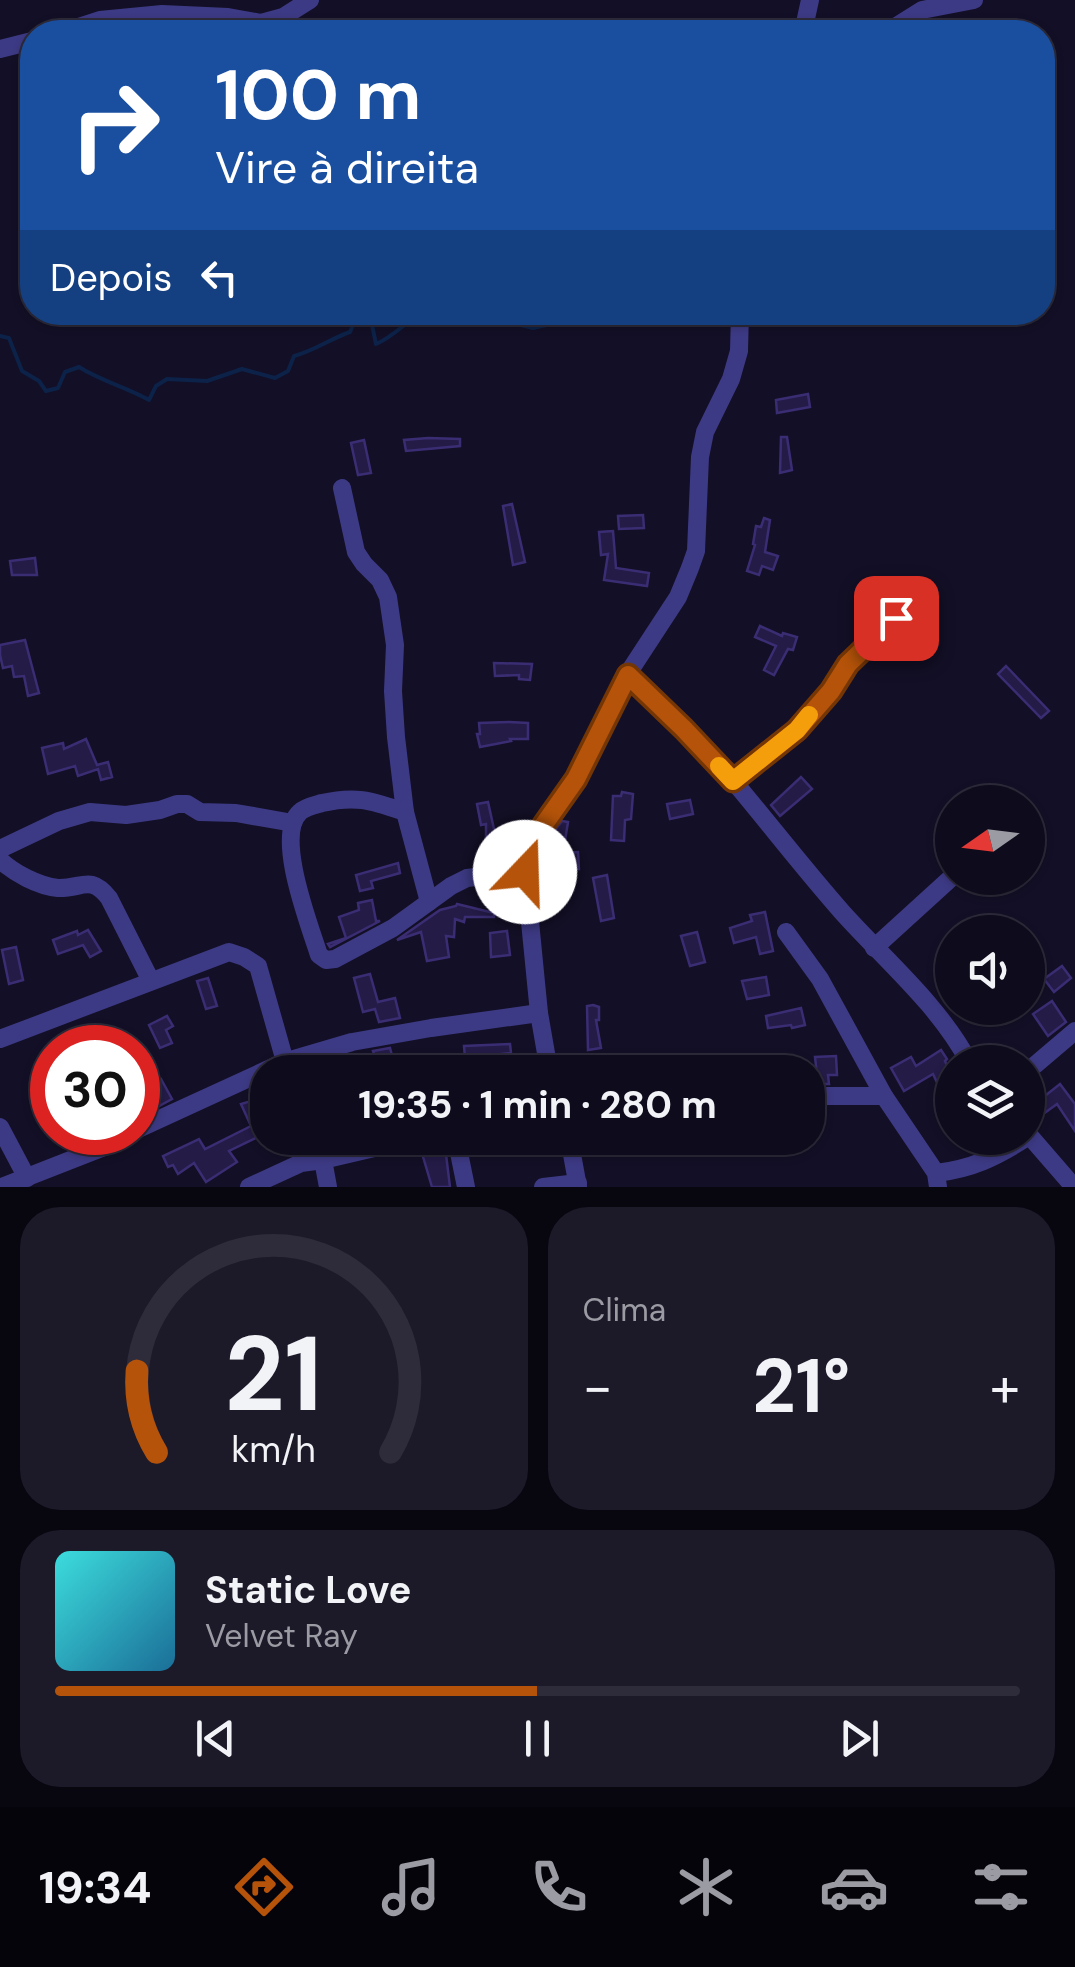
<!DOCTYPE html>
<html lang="pt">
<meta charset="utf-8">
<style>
:root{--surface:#0e0b1c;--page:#1c1929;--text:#f1f3f6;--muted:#9b9ba3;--line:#2e2b3b;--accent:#b45309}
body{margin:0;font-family:"DM Sans",sans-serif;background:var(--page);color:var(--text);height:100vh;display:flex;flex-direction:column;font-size:38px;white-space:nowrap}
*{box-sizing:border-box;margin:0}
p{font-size:32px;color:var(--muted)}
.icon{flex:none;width:55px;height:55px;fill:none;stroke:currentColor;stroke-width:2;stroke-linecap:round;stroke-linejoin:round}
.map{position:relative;height:1187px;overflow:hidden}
.drawer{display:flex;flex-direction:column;gap:20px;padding:20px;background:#08060f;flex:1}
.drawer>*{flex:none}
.top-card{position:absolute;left:20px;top:20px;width:1035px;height:305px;border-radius:40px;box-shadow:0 2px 8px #0004,0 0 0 2px var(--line);background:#1a4fa0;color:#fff;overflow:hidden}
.needle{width:65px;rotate:256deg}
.fabs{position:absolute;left:935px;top:785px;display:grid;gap:20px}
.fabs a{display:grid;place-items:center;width:110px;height:110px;border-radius:50%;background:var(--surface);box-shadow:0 2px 8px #0004,0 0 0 2px var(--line);font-size:50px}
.speed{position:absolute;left:30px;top:1025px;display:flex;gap:20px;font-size:50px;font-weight:700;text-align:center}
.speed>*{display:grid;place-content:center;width:130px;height:130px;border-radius:50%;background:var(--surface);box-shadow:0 2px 8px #0004,0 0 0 2px var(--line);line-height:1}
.speed .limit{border:15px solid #d22;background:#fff;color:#111}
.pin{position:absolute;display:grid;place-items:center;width:85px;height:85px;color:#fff;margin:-42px;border-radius:20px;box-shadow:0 5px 15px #0006}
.me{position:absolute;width:110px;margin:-55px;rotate:21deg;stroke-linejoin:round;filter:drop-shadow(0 0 8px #0008)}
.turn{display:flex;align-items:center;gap:35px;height:210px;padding:0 30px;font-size:45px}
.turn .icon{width:130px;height:130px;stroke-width:2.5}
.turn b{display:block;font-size:70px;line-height:85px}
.then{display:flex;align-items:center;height:95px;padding:0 30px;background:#0003;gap:20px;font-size:38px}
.big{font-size:75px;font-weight:700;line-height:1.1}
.drawer .widget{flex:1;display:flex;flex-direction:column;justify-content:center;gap:15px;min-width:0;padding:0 35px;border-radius:40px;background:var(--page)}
.drawer .dial{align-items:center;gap:0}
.dial svg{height:260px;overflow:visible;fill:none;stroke:var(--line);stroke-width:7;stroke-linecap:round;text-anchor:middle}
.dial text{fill:var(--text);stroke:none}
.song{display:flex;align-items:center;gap:30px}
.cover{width:120px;height:120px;border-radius:15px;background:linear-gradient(135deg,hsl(180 70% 55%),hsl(200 70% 35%))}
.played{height:10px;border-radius:5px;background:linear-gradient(90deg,var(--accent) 50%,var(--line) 50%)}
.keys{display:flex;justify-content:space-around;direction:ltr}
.heat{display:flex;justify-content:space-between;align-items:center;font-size:55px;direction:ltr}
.drawer .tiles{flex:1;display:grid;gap:20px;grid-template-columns:1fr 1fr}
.widget:last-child{grid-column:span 2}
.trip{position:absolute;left:250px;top:1055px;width:575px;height:100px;border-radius:40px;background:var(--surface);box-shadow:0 2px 8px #0004,0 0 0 2px var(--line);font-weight:700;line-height:100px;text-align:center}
.tab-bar{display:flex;height:160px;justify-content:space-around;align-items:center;background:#06040b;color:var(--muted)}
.tab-bar .icon{width:70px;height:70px}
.tab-bar .current{color:var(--accent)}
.tab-bar b{font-size:45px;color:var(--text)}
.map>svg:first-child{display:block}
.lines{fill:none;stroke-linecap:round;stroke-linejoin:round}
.stream{stroke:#0c2248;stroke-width:4}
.building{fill:#241b47;stroke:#3b2d73;stroke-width:2.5}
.minor{stroke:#3d3a85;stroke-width:18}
.route-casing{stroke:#753606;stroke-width:25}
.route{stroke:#b45309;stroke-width:18}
.slow{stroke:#f59e0b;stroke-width:18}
</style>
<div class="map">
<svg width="1075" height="1187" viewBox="0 0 1075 1187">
<rect width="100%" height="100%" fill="#130f26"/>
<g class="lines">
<!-- stream -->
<g class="stream">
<path d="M453,312L466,319L513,323L533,328L578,318L584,312"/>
<path d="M0,336L9,338L22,371L39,381L46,391L58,388L65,372L79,367C101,381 126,387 149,400L156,386L167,379L207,381L242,369L275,378L288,371L294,356C314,351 330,339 350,332L357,316L372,325L376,344C393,337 406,322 422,312"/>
</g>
</g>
<!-- building -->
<g class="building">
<path d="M808,394L810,407L777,413L776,400Z"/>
<path d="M781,437H787L792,470L780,473Z"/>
<path d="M428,438L460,439V446L406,451L404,440Z"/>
<path d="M364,440L371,473L358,475L351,443Z"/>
<path d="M512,504L525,562L513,565L503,506Z"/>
<path d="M643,515L644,528L619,529L618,516Z"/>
<path d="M764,518L770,520L765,552L778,556L773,570L762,566L759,575L747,571L755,545L753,544L756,526L761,527Z"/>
<path d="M613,531L616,568L649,573L647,586L604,580L608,554L601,555L599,532Z"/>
<path d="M35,558L37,575H12L10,561Z"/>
<path d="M760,626L782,636L783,633L797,637L793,650L788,649L774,675L764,670L776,646L755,637Z"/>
<path d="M25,640L39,693L28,696L24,676L14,677L12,666L3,668L0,655V645Z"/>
<path d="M494,663L532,664L530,680L519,679V675L495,676Z"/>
<path d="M1006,666L1049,711L1041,718L998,674Z"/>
<path d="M509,722L528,723V739H510L511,741L480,747L477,734H480L479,723Z"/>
<path d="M86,739L97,765L108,762L112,777L101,780L98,769L78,776L75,766L48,774L42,748L63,743L64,749Z"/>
<path d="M801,777L812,789L780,816L771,805Z"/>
<path d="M622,792L633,794L631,819L625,820L624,841L611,840L613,796H621Z"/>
<path d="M690,800L693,814L670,819L667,804Z"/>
<path d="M488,802L500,856H497V862L486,863V824L481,825L477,804Z"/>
<path d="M562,821L568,822L563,853L578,852L579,869L566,870L568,878L545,881L541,858L544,847L553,845L555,830Z"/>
<path d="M398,863L400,873L371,881L373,888L360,891L356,875Z"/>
<path d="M607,875L614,918L601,921L593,878Z"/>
<path d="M372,900L376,921H380L330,947L328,944L346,938L339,917L359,910L358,903Z"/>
<path d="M457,904L494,913V917H465L464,922L455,919L454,937L446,936L449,957L427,961L421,932L397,940L440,910L456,906Z"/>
<path d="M765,912L773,951L760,954L756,937L734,943L730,928L752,921L750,915Z"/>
<path d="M88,930L101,951L90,957L83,945L58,954L53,940L77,931L78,935Z"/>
<path d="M507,931L510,955L491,957L490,933Z"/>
<path d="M697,932L705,962L690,966L681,936Z"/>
<path d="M16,947L23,980L9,984L2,950Z"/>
<path d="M1062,966L1071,978L1054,992L1044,979Z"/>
<path d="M370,974L378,1002L395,998L400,1018L379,1022L375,1009L363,1012L354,978Z"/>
<path d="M766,977L769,995L747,999L742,981Z"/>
<path d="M208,978L217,1006L206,1009L197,981Z"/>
<path d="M1052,1001L1066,1022L1048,1036L1033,1014Z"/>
<path d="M593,1005L599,1007V1020H596L601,1048L588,1050L587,1006Z"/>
<path d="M801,1008L805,1025L792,1028L791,1025L768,1028L766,1016Z"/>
<path d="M167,1016L173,1026L166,1030L172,1043L160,1048L149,1025Z"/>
<path d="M510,1044L511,1053L465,1058L464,1046Z"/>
<path d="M390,1048L393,1059L405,1056L407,1064L453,1056L456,1072H380L373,1051Z"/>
<path d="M941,1050L947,1059L945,1061L952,1078V1091L943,1095L933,1074L904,1091L891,1068L911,1057L916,1066Z"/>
<path d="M836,1056L837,1075H828L829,1084H818L815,1057Z"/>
<path d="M161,1079L172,1099L159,1106L148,1086Z"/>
<path d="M1060,1084L1075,1104V1131L1057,1104L1039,1117L1031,1107Z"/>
<path d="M268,1096V1132L229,1151L237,1162L206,1182L194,1163L178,1174L173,1165L168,1167L163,1156L199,1139L205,1149L251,1126L241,1104Z"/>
<path d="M444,1138L450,1187H432L421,1150Z"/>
</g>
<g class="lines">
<!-- minor -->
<g class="minor">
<path d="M63,32L100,20L162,14L228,17L261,23L283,17L310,0"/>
<path d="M803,32L810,0"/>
<path d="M887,32L922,10L974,0"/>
<path d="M0,49L32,41"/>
<path d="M342,488L356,552L364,564L380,580L388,597L395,645L393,691L396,737L405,812L429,902"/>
<path d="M627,675C664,710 702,744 735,783C771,826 805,870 842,912C885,960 938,1004 969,1062"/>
<path d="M733,781L797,730L831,691L848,664L897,618"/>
<path d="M405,812C372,801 357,795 322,803C315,805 305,807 300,812C274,835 310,926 319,955L326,960L335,959L393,928L451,886L467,878L525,871"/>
<path d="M0,849L59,821L90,812L126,815L160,810L177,804H187L200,812L236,813L293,823"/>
<path d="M0,860C14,873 38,886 58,888C82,889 90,874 109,898L151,981"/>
<path d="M786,932L820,979L884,1096L936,1173L938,1187"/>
<path d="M874,948L952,877"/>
<path d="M0,1039L229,952L244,957L258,966L288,1072"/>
<path d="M1028,1071L1075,1031"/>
<path d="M552,1072L547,1059L539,1013L525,871L533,840L576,779L627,675L678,597L690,568L696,551L700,457L705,432L731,379L739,351L740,312"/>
<path d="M808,1096H884"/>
<path d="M0,1127L27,1178"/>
<path d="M138,1129L284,1062L352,1042L431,1028L539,1013"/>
<path d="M1028,1134L1074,1187"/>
<path d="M314,1138L323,1160L328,1187"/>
<path d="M456,1138L466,1187"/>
<path d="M569,1138L578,1187"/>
<path d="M936,1173C972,1169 996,1157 1026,1138"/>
<path d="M2,1187L109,1145L131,1132"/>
<path d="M249,1187L301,1163L323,1160L417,1138"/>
<path d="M543,1187L578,1183"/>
</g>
</g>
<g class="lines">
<defs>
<path id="route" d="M525,872L533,840L576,779L628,675L684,729L733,781L797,730L831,691L848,664L896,618"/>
</defs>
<!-- route casing -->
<use href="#route" class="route-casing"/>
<!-- route -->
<use href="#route" class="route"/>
<!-- slow -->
<path class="slow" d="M719,766L733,781L797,730L809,715"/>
</g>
</svg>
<div class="fabs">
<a><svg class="needle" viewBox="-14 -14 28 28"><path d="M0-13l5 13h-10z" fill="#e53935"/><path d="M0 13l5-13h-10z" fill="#9b9ba3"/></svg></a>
<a><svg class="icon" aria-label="sound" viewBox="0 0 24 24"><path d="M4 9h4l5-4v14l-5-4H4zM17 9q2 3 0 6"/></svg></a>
<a><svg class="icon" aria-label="layers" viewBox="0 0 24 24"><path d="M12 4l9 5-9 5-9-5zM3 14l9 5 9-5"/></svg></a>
</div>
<div class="speed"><div class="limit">30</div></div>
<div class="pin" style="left:896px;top:618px;background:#d93025"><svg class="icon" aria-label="arrive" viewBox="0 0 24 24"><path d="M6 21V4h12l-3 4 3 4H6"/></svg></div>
<svg class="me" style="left:525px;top:872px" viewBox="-20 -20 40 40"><circle r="19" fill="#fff"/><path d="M0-13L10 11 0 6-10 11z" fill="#b45309"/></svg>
<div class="trip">19:35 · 1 min · 280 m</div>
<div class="top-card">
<div class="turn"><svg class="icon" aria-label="right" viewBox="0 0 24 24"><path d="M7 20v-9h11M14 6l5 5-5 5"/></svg><div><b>100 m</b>Vire à direita</div></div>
<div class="then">Depois<svg class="icon" aria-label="left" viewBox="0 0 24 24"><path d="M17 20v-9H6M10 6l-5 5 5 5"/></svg></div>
</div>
</div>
<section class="drawer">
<div class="tiles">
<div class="widget dial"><svg viewBox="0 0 100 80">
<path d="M14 69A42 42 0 1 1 86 69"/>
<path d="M14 69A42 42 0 0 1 8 44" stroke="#b45309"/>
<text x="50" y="56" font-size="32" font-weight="700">21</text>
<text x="50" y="72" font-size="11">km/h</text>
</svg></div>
<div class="widget"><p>Clima</p>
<div class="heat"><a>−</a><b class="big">21°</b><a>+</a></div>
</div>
<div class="widget">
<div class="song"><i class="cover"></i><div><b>Static Love</b><p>Velvet Ray</p></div></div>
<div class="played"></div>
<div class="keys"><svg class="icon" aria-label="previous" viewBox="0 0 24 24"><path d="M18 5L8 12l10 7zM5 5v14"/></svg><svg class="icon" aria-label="pause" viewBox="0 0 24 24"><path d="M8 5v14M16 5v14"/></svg><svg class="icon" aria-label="next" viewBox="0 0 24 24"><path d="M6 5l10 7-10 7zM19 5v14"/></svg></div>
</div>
</div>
</section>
<nav class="tab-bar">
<b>19:34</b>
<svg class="icon current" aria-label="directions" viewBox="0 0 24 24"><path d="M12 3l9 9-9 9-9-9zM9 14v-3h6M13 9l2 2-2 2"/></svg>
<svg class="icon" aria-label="music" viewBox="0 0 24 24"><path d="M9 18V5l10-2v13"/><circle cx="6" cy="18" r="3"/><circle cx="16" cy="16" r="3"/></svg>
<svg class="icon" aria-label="phone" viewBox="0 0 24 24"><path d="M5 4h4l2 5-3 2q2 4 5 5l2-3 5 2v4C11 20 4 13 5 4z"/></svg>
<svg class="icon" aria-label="climate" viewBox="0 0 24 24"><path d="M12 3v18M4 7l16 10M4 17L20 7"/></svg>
<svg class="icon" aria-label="car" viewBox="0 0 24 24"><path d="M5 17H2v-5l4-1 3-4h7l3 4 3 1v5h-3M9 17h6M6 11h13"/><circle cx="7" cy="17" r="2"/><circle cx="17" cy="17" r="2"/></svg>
<svg class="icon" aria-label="filters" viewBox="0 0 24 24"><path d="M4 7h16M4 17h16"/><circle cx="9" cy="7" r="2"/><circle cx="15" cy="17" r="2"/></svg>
</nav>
